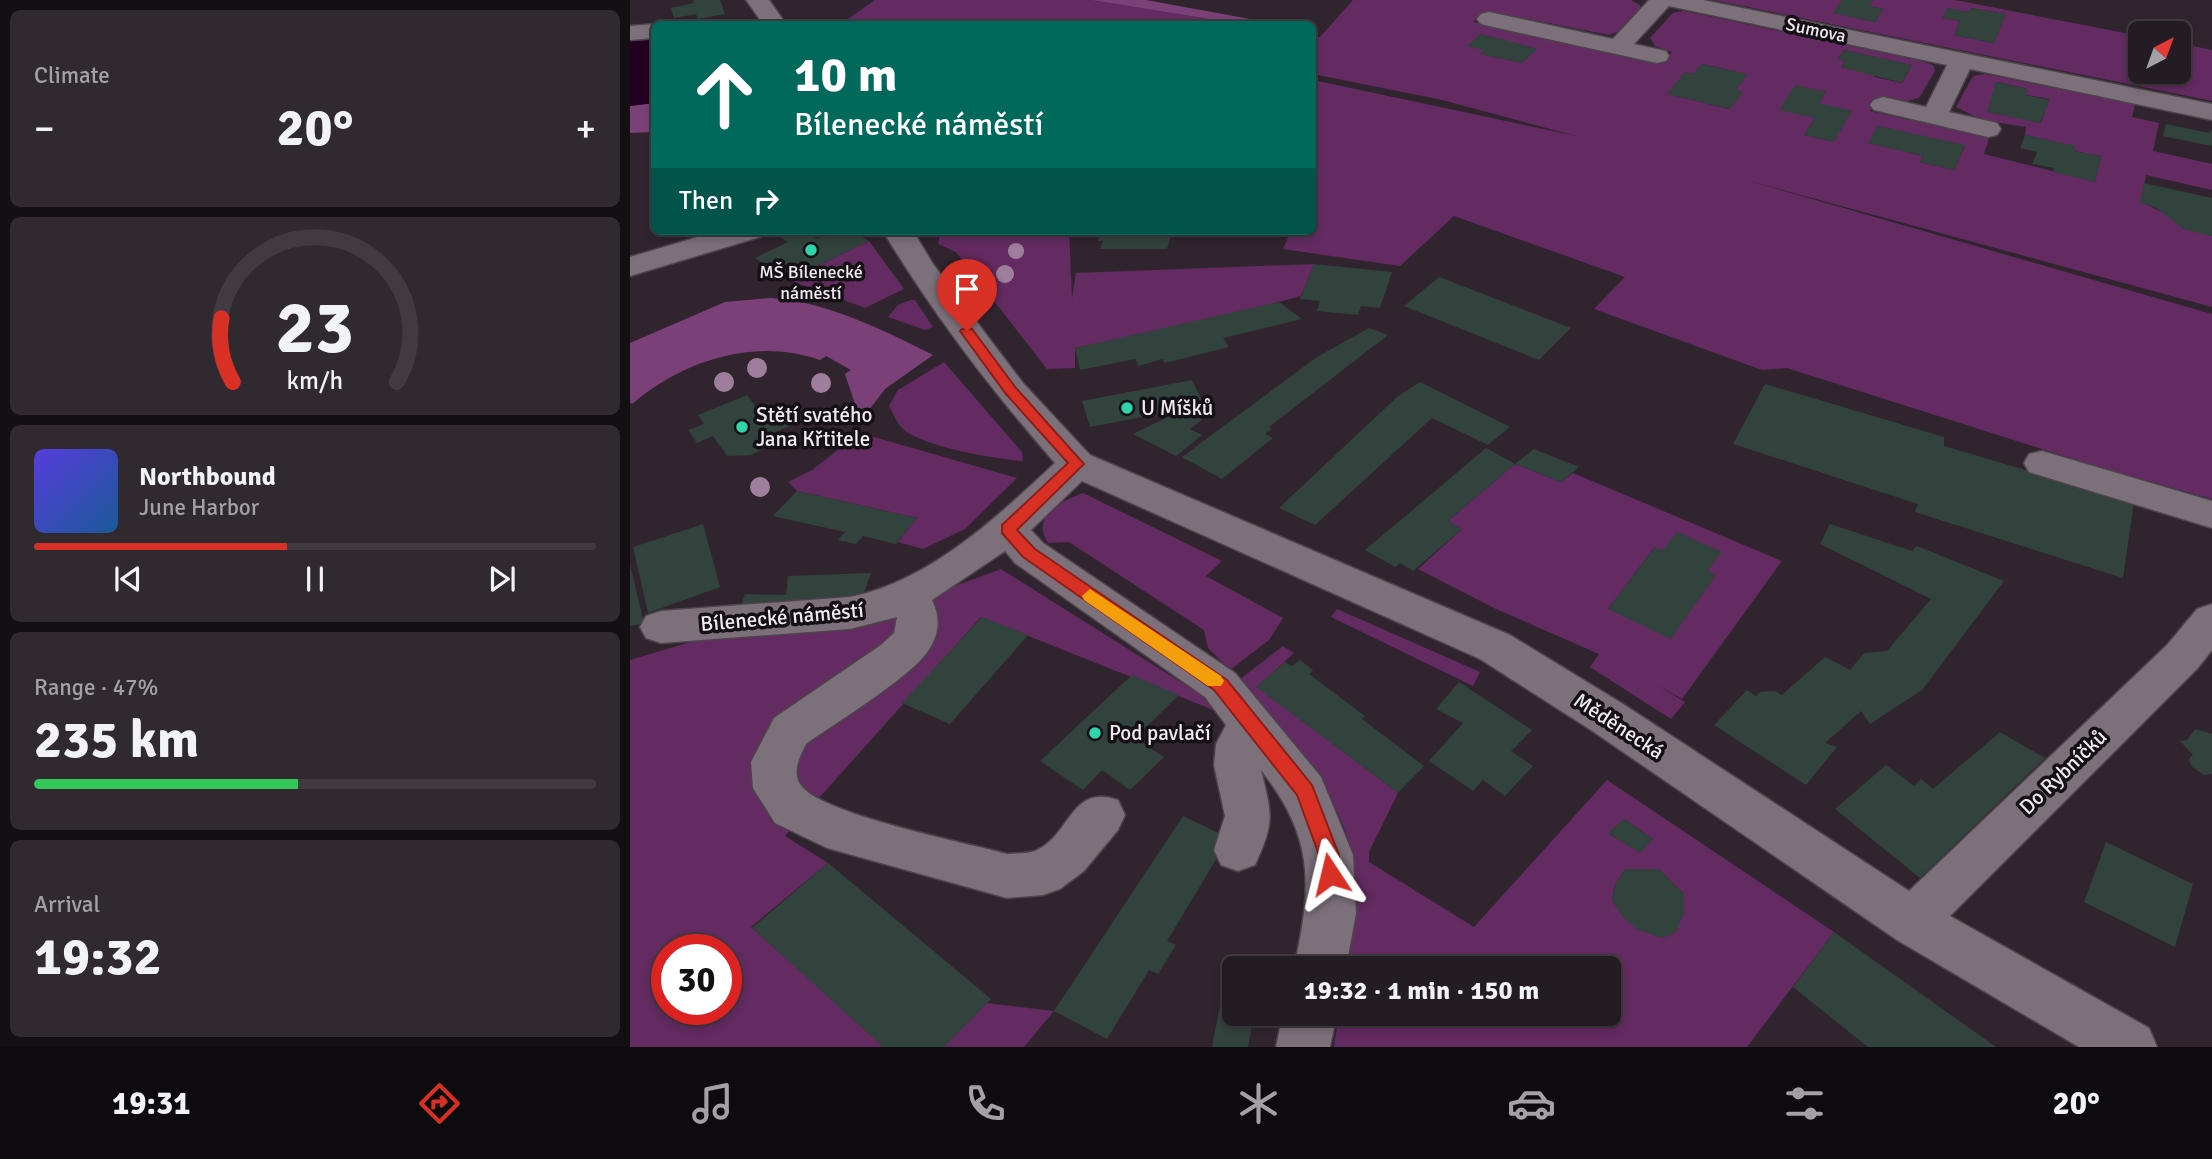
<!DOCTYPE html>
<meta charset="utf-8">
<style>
:root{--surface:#241c23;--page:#302930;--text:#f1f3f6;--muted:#a3a1a6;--line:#413a41;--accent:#d93025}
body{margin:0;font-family:Signika,sans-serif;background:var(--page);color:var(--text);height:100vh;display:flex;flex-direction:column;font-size:26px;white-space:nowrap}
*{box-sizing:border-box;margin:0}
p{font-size:23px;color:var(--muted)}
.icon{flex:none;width:38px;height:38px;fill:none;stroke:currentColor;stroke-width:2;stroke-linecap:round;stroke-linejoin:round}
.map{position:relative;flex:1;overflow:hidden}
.details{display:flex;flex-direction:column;gap:10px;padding:10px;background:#140f13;width:630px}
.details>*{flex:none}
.hud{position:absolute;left:21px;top:21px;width:665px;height:214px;border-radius:10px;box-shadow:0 4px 10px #0003,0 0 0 2px var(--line);background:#00695c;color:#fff;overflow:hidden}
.needle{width:46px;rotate:41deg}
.buttons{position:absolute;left:1498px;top:21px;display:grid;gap:14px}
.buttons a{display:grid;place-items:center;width:63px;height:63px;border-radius:10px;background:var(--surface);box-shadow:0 4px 10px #0003,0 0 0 2px var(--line);font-size:35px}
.speed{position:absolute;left:21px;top:934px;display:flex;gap:14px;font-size:35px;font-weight:700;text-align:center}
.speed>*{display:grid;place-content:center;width:91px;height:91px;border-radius:50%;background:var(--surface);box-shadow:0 4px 10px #0003,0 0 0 2px var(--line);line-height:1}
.speed .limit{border:10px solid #d22;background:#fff;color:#111}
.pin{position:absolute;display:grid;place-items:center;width:60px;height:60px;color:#fff;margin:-72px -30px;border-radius:50% 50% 50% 0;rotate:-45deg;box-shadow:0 0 7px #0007}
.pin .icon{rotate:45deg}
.me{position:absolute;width:77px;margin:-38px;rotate:350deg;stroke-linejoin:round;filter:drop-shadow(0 0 5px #0008)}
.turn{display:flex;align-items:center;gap:24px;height:147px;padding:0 28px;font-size:32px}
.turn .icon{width:91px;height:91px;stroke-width:2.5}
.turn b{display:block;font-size:49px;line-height:60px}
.then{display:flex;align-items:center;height:66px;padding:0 28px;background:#0003;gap:14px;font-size:26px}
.big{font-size:52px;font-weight:800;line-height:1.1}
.details .tile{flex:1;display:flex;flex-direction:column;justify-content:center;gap:10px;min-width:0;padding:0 24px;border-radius:10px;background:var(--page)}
.details .dial{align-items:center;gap:0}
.dial svg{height:182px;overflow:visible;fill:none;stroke:var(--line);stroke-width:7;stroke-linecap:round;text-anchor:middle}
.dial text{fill:var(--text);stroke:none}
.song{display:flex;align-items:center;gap:21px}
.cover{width:84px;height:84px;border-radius:10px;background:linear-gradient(135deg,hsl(250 70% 55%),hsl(210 70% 35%))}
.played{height:7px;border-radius:4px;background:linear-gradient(90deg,var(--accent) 45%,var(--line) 45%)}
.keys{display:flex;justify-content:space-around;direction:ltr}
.heat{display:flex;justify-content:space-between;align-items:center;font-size:38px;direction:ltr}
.charge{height:10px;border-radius:5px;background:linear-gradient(90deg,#34c759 47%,var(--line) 0)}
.trip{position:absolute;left:592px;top:956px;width:399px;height:70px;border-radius:10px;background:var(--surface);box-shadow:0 4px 10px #0003,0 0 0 2px var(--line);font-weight:800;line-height:70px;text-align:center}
.tabs{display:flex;height:112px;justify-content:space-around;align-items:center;background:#0e0b0e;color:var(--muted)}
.tabs .icon{width:49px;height:49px}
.tabs .active{color:var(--accent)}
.tabs b{font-size:32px;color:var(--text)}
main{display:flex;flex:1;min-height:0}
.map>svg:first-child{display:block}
.green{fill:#632b61;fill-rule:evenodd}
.forest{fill:#7c4079}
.water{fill:#230023}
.building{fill:#32423c}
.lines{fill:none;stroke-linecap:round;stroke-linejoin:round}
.minor-casing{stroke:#4c434b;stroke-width:3}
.minor{fill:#7c707b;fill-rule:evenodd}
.tree{fill:#9f7d9c}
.route{fill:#d93025;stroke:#8d1f18;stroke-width:2}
.slow{fill:#f59e0b}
.poi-dot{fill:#30d4aa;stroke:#151015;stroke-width:2.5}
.labels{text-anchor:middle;stroke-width:7;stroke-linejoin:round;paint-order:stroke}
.far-street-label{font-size:18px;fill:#f1eaf0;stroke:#151015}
.far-poi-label{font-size:18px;fill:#f1eaf0;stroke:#151015}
.poi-label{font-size:21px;fill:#f1eaf0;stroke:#151015;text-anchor:start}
.street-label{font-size:21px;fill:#f1eaf0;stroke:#151015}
</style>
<main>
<section class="details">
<div class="tile"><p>Climate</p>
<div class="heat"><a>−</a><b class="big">20°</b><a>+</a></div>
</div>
<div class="tile dial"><svg viewBox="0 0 100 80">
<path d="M14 69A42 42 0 1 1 86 69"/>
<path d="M14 69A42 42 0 0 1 9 41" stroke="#d93025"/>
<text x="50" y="56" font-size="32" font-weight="700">23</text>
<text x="50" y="72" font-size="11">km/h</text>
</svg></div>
<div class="tile">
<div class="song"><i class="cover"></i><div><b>Northbound</b><p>June Harbor</p></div></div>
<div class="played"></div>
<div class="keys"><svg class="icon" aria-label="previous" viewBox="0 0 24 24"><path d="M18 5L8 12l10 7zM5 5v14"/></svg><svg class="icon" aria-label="pause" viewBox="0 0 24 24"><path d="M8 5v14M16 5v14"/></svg><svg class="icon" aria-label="next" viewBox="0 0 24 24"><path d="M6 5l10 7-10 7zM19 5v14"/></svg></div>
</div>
<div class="tile"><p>Range · 47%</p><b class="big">235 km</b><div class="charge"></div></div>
<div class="tile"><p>Arrival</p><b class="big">19:32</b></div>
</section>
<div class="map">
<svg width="1582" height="1047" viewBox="0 0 1582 1047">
<rect width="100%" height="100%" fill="#30252f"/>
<!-- green -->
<g class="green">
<path d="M245,0H461L610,24H211Z"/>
<path d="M723,0H1001L1010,5V9L990,31L979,35L857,11L843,22L1031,64L1042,52L1025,46L1020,38L1043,13L1054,11L1292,61L1303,65L1305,71L1289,98L1273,102L1248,97L1240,111L1359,138L1354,154L1465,182L1471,156L1444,151L1445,146L1395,135L1396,127L1352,120L1326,107L1343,76L1355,74L1505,104L1502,117L1529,123L1523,151L1582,164V190L1516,175L1511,202L1582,236V307L1116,180L1582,314V499L1456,463L1157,368L1132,370L964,309L995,277L824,216L770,266L653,249L661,231H682L683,80L946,136L812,100L683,74V36L690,37ZM850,34L906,49L892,63L851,54L854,50ZM1214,50L1281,65H1282L1272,83L1244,77L1245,75L1211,67L1215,61L1208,59ZM1072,64L1117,74L1106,90L1112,92L1099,109L1038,94L1055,72L1063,74ZM1367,82L1397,89L1396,95L1419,99L1411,123L1358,112ZM1165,86L1196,92L1189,103L1204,142L1174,135L1185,118ZM1248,126L1335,146L1324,170L1290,162L1293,156L1239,143Z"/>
<path d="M1083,0H1212L1204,13L1245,22L1253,9L1239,6L1243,0H1325L1510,36V72H1549V43L1582,50V101ZM1317,8L1338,12L1341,8L1375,14L1364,43L1324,35L1330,21L1313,18Z"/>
<path d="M307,231H439L442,298L446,273L684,264L671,296L595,316L445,348V368L417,369L326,252L308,244L310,235Z"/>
<path d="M239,241L274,289L235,308L159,280Z"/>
<path d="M281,300H285L303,327L295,330L258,317L268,305Z"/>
<path d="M314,362L392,452L393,461C364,459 294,447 273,429C267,424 263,413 259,406L268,390Z"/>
<path d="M230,433L387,478L335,529L293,549L268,542L287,518L167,491L158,482L182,470Z"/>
<path d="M885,464L931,482L943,473L1152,561L1052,699L1027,685L1055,702L1041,719L960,667L969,654L864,608L788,569L831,530L818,521ZM1024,548L1032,551L1091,552L1077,571L1085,575L978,609Z"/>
<path d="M453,493L592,561L576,576L653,618L639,640L600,670L578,648L574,630L439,542L418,543C400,516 432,501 453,493Z"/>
<path d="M371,569L587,705L586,711L351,617L155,836L198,863L121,927L255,1047H0V660L101,630L306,593ZM37,950H96V1010H37Z"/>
<path d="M707,609L850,672L843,686L701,617Z"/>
<path d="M653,646L664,653L627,687L768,793L739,852V862L844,927L977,780L1204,932L1117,1047H704L709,1013H978V968H716C721,932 730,885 721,850C704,782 652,733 609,680ZM994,819L1023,839L1010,852L979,834ZM995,869H1029L1054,894C1054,914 1052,928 1033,938C1008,930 996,922 982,900L985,885Z"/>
<path d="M356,1003L424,1011L394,1047H313Z"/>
</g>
<!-- forest -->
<g class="forest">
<path d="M461,0H516L648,24H610Z"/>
<path d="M24,103V132L0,133V106Z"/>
<path d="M141,298C198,302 253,330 303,355L255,389L229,423H221L227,410L215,374L221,370L196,356L190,360C124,337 53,361 2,404L0,402V343L95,302Z"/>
</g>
<!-- water -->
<path class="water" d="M24,40V103L0,106V41Z"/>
<!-- building -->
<g class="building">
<path d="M63,0H90L95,14L68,19L66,14L44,18L41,8L64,3Z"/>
<path d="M1212,0H1243L1239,6L1253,9L1245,22L1203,13Z"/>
<path d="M1317,8L1338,12L1340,8L1376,14L1364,43L1324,35L1330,21L1313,18Z"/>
<path d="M850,34L875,40L907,49L892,63L850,54L854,50L837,46Z"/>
<path d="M1214,50L1282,65L1272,83L1211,67L1215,61L1208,59Z"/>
<path d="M1071,64L1118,74L1106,90L1113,92L1100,109L1037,94L1055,72L1063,74Z"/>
<path d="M1366,82L1398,89L1396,95L1420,100L1410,123L1357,112Z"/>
<path d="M1165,85L1196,92L1189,103L1222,111L1204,142L1174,135L1185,118L1149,110Z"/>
<path d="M1536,124L1579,133L1582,130V146L1533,136Z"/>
<path d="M1248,126L1335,145L1324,170L1290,162L1293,156L1238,143Z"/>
<path d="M1395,135L1446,146L1444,151L1471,156L1465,182L1423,172L1424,168L1402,164L1407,152L1390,148Z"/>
<path d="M1514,183L1582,198V236L1553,229L1528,209L1510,202Z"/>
<path d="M161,231H176L187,239L203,231H222L239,241L159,280L125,258L158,242L149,236Z"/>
<path d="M477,231H542L537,249H470L473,241H468L469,234H476Z"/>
<path d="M684,264L762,272L750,308L731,306L728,315L687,311L690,301L670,299Z"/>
<path d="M809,277L941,328L909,360L774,306Z"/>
<path d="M649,302L672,319L593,338L599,347L535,363L532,359L509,366L505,359L450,370L445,348Z"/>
<path d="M739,328L758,335L639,427L642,429L635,434L643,438L592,479L552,457L687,357Z"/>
<path d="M562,380L574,405L460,427L452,401Z"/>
<path d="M790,382L880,427L858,445L802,418L685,525L649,508L767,397Z"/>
<path d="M1135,384L1314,437V446L1504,502L1493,578L1285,512L1288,504L1103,444Z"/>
<path d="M117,395L133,416L160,404L173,420L146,432L148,434L142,437L137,447L121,455L97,456L83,436L67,443L58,430L74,424L68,415Z"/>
<path d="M566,411L572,420L560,429L572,435L546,456L503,434L536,418Z"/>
<path d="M856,448L885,464L904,449L949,467L931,482L885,464L818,521L832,529L783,571L770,563L765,567L735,550Z"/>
<path d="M167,491L287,518L266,544L233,536L226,544L208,540L215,532L143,516Z"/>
<path d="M73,524L90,587L18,613L3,547Z"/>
<path d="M1200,524L1282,551L1287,546L1374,581L1292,690L1240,724L1231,711L1195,743L1207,747L1176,785L1084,725L1117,690L1126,696L1130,692L1145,691L1152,695L1195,657L1220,670L1234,653L1257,651L1301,599L1190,544Z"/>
<path d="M1047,532L1092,552L1077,571L1086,575L1041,639L978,609L1025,547L1032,551Z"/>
<path d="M0,564L14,623L0,626Z"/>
<path d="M241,573L230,604L110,609L115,594L156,595L158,576Z"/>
<path d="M352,617L398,635L320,724L272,703Z"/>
<path d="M670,660L683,670L679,674L735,716L732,719L794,766L768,793L626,687L655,662L662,666Z"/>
<path d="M502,675L549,695L505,738L534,757L500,790L472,770L453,790L410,761Z"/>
<path d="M829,682L902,730L881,751L903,766L875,796L853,780L843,791L799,761L833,723L806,709Z"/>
<path d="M1565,729L1582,734V774L1574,775L1562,767L1559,759L1563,755L1550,741L1557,740Z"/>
<path d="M1370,732L1415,758L1290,878L1205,809L1256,765L1284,786L1291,779L1303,789Z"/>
<path d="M553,816L599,838L537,941L546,945L528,974L519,970L477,1039L424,1011Z"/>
<path d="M994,819L1023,839L1010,853L978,833Z"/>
<path d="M1476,842L1563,884L1545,947L1454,902Z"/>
<path d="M198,863L361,999L314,1047H253L122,928Z"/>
<path d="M995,869H1029L1054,894V913L1046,932L1033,938L1008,930L993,917L982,900L985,885Z"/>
<path d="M1204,932L1366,1047H1238L1163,987Z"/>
<path d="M592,995L604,996V1013H624L618,1047H582Z"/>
</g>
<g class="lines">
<defs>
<g id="minor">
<path d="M116,0H139L156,24H133Z"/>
<path d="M1019,0H1073L1582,104V120L1340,69L1319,112L1367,123L1371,129L1367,135L1358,137L1244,110L1240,105L1244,100L1253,97L1296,107L1317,65L1039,6L1004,44L1036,51L1039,56L1036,61L1027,63L859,26L851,24L847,19L851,14L859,12L983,39Z"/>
<path d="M24,24V38L0,40V26Z"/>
<path d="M88,231H135L130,237L0,276V257Z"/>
<path d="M253,231H283L303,264L393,383L460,455L880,635L993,704L1279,891L1537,645L1567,609L1582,604V650L1567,669L1320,916L1519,1028L1527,1047H1449L1267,940L961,730L850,659L452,481L401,530L413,543L605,673L691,777L723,855L726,913L716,968H664C682,885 685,839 631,770C642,815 645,822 625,865L608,871L591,865L584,850L595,816L584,765L586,744L596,725L575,697L385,563L375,551L302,600C311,618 309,635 298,651C281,677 204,724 176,744C170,756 162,771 170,784C188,814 338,843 377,854C385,853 397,854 405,851C441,836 440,783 488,800L495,815L488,830L454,871L430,889L413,895L377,898L197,848L145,823L123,788L121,762L144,718L251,645L264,633L267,617L220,629L31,643L16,638L10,627L16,616L31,611L220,597C300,581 367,517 425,463C362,391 303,314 253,231Z"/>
<path d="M1412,451L1582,501V528L1399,472L1394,463L1399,454Z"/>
<path d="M653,1013H707L700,1047H646Z"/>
</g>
</defs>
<!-- minor casing -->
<use href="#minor" class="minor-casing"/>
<!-- minor -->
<use href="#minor" class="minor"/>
</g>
<!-- trees -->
<g class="tree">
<circle cx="386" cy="251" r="8"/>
<circle cx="375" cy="274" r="9"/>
<circle cx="127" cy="368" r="10"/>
<circle cx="94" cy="382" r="10"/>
<circle cx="191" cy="383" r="10"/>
<circle cx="130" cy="487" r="10"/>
</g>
<!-- route -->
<path class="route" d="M332,329H342L386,388L454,464L387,530L405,549L597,680L682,785L709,855L710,874L707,881L700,884L692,881L689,855L667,795L584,690L393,557L372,533V525L438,463L376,394L330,331Z"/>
<!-- slow -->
<path class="slow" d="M460,589L591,676L594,681L591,686H578L454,600L452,596Z"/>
<!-- markers -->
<g class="poi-dot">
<circle cx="181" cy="250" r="7"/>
<circle cx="497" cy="408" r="7"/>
<circle cx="112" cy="427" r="7"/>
<circle cx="465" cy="733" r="7"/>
</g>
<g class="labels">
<!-- far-street labels -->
<g class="far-street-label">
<text transform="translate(1186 30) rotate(12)" y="6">Sumova</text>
</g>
<!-- far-poi labels -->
<g class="far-poi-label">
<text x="181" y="278">MŠ Bílenecké<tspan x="181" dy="21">náměstí</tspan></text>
</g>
<!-- poi labels -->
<g class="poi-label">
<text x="511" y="415">U Míšků</text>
<text x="126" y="422">Stětí svatého<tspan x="126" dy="24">Jana Křtitele</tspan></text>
<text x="479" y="740">Pod pavlačí</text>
</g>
<!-- street labels -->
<g class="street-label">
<text transform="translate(152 617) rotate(-5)" y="7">Bílenecké náměstí</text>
<text transform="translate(989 726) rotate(33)" y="7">Měděnecká</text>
<text transform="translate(1433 772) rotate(-44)" y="7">Do Rybníčků</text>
</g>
</g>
</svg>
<div class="buttons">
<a><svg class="needle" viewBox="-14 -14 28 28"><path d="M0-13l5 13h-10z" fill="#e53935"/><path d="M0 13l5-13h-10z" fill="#a3a1a6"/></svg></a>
</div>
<div class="speed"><div class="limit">30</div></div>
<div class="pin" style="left:337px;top:331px;background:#d93025"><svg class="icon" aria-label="arrive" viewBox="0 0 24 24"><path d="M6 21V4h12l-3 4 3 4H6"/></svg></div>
<svg class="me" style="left:700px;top:874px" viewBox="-20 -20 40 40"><path d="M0-17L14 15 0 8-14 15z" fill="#d93025" stroke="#fff" stroke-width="4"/></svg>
<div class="trip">19:32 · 1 min · 150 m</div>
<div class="hud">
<div class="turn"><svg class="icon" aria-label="ahead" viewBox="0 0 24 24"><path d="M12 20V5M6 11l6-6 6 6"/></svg><div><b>10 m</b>Bílenecké náměstí</div></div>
<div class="then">Then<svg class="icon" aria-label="right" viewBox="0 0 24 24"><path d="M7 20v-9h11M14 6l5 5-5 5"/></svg></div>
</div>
</div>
</main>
<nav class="tabs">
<b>19:31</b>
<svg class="icon active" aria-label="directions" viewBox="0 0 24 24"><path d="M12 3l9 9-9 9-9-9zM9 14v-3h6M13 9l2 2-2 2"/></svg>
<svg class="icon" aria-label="music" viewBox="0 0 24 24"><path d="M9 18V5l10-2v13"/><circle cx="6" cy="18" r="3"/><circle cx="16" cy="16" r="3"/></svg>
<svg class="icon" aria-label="phone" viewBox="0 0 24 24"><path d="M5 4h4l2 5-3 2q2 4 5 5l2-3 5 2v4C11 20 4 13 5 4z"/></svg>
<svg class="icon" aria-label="climate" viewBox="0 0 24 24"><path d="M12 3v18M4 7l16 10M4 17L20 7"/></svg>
<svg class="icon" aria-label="car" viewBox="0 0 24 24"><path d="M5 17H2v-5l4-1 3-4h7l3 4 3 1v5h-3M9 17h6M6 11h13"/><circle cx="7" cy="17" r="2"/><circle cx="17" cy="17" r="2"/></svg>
<svg class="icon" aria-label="filters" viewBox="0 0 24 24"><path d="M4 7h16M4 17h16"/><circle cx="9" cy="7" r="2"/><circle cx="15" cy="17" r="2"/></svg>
<b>20°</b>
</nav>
